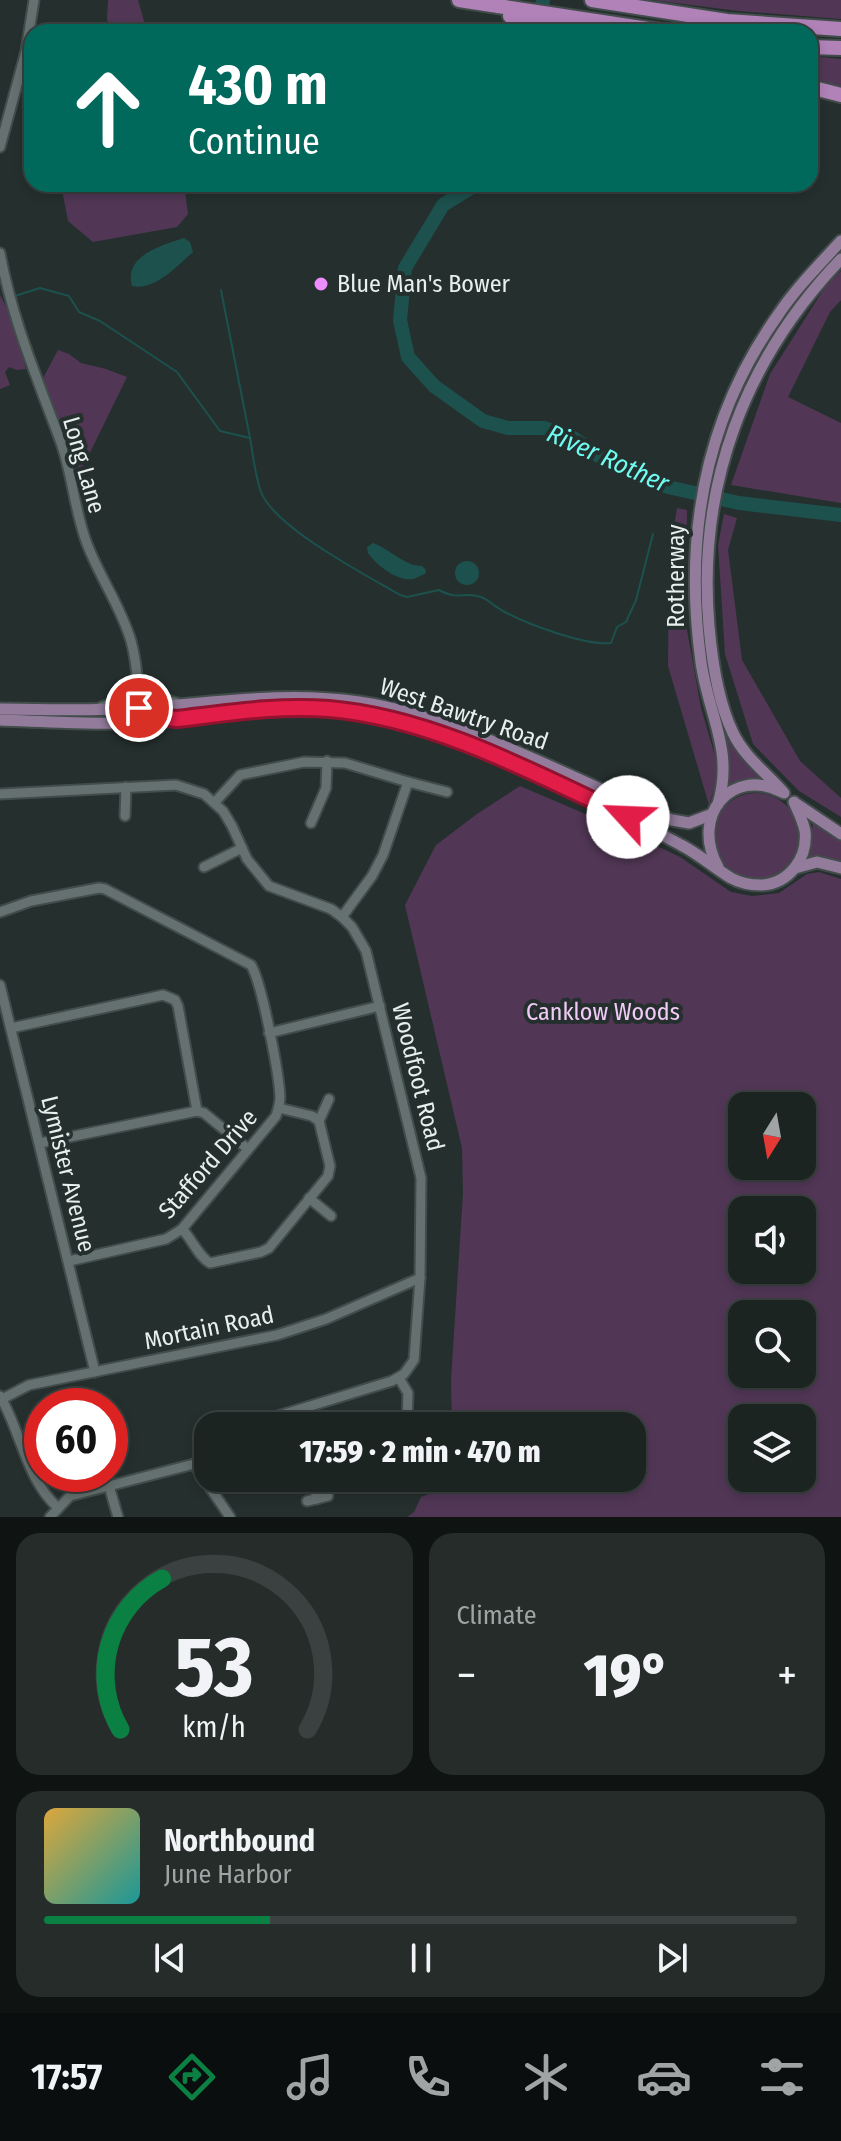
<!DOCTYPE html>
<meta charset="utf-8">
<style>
:root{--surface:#1c2422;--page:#252c2a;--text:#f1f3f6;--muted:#a0a4a5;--line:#3a4140;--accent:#0b8043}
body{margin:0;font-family:"Fira Sans Condensed",sans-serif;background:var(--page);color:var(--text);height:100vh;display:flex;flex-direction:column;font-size:30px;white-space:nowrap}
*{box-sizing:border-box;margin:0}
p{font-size:26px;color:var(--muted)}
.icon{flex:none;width:44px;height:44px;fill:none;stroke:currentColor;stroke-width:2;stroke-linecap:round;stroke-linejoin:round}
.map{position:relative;height:1517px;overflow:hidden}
.sheet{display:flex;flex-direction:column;gap:16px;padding:16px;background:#0f1413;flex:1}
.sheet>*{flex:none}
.banner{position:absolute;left:24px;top:24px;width:794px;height:168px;border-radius:24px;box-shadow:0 4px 12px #0003,0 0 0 2px var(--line);background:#00695c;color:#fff;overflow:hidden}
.needle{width:52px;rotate:191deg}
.controls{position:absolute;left:728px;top:1092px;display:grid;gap:16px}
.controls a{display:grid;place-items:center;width:88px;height:88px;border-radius:16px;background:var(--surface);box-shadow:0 4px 12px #0003,0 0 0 2px var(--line);font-size:40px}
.speed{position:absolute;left:24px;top:1388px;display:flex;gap:16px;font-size:40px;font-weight:700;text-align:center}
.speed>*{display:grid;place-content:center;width:104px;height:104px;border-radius:50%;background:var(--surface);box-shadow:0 4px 12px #0003,0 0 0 2px var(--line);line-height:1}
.speed .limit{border:12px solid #d22;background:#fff;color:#111}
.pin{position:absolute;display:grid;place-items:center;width:68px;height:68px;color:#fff;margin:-34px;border:4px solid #fff;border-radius:50%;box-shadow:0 2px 8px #0007}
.me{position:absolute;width:88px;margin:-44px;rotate:295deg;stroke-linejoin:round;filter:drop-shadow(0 0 6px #0008)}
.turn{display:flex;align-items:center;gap:28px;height:168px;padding:0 32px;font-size:36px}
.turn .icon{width:104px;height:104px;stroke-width:2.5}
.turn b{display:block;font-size:56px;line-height:68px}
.big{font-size:60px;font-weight:800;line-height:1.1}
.sheet .tile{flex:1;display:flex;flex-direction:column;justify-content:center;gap:12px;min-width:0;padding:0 28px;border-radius:24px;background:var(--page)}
.sheet .dial{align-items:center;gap:0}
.dial svg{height:208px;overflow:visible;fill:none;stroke:var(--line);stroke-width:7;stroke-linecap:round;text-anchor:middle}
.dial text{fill:var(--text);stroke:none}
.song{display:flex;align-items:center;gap:24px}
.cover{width:96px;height:96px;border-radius:12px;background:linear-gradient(135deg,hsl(40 70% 55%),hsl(180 70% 35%))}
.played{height:8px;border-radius:4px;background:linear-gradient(90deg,var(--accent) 30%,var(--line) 30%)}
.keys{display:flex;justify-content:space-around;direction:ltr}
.heat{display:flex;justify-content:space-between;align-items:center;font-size:44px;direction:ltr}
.sheet .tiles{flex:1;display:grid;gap:16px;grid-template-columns:1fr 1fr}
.tile:last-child{grid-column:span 2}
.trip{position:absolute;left:194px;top:1412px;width:452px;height:80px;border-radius:24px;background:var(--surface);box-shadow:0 4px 12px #0003,0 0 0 2px var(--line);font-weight:800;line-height:80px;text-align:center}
.tabs{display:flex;height:128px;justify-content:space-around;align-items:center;background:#0b0e0e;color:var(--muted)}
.tabs .icon{width:56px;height:56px}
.tabs .current{color:var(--accent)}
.tabs b{font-size:36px;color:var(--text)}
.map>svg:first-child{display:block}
.green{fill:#513755;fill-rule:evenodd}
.water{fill:#1c514d}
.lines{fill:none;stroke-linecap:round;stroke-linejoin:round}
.stream{stroke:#1c514d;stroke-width:2}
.river{stroke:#1c514d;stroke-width:14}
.minor-casing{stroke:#424c4b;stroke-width:13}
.major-casing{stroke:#424c4b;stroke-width:15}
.highway-casing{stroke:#424c4b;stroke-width:18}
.minor{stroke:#657170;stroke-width:9}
.major{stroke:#927b9b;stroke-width:11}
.highway{stroke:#b082b8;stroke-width:14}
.route-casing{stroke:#92132f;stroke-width:20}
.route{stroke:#e11d48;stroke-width:14}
.poi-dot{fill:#eb8dfb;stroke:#25302e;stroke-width:3}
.labels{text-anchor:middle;stroke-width:8;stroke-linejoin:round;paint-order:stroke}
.poi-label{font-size:24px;fill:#e8efee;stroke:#25302e;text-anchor:start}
.street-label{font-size:24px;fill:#e8efee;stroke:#25302e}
.park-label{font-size:24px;fill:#f1caf7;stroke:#25302e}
.water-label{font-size:26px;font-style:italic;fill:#6ffcf2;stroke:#25302e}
</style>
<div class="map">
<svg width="841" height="1517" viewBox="0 0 841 1517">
<rect width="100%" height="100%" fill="#25302e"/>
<!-- green -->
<g class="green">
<path d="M108,0H138L147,32H110L107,19Z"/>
<path d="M651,0H841V19L739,11Z"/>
<path d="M810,56L841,59V92L810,84Z"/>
<path d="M61,184H184L188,214L177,227L93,242L68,221Z"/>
<path d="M841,271V300L830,312L788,397L841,423V503L731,485L770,374L827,284Z"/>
<path d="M0,295L9,312L26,369L17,370L9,367L5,372L10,385L0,389Z"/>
<path d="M58,350L69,354L81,363L106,369L127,377L78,477L42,380Z"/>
<path d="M677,508L687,510L686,625L701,708L717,763L715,786L709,805L668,666L669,559Z"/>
<path d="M724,514L737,518L728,550L742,660L800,761L841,798V817L799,791L753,744L725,654L718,545Z"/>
<path d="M721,726H724L748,764L766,780L746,781L728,787L729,769Z"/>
<path d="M520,786L632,834L680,857L731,892L752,896L779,893L807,874L819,872L841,879V1517H407L414,1512L421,1497L454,1485V1478H632V1426H452L451,1381L463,1193L462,1148L405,905L436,845L477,814ZM742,1106H802V1166H742ZM742,1210H802V1270H742ZM742,1314H802V1374H742ZM742,1418H802V1478H742Z"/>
<circle cx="756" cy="836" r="43"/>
<path d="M813,823L841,841V863L825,858H808Z"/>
</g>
<!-- water -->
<g class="water">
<path d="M184,238L190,242L193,252C177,266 155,291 132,286C123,256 162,245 184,238Z"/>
<path d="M373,543C390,549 404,566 422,566L426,570L425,574C421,575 417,578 413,579C398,582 376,565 368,553L367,547Z"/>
<circle cx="467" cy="573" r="12"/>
</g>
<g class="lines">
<!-- stream -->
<g class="stream">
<path d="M221,290L250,438"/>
<path d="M15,296L40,288L69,296L79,312L100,321L177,372L220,431L250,438C253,455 255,475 261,492C275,528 366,575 400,595L407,597L439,590C459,601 464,591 481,597C489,600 495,607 503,611C527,624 585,646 611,643L617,627L626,622L636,600L653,534"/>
</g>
<!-- river -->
<g class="river">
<path d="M538,32L543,0"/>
<path d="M477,184L443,205L405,268L400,320L408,357L434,386L483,421L508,428H544L572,437L606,461L668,487L739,503L841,515"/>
</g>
<defs>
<g id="minor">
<path d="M0,147L26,51L34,0"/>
<path d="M0,253C12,319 37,378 60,440C72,472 74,508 86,541C98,575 121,606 131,641C137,663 138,686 139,708L165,719"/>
<path d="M138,684L153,696L177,703"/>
<path d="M101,707L120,701L138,684"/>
<path d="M408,782L447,792"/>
<path d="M0,794L176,785L204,794L223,811L232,826L247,859L269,886L331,909L342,917L352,927L366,951L421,1178L420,1278L414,1360L404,1374L392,1381L245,1426"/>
<path d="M215,802L240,775L304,762L345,763L408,782L383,855L372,876L342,917"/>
<path d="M125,816L126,787"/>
<path d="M311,823L326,788L327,761"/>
<path d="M204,867L242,848"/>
<path d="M0,912L31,901L99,888L105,889L251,965C262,983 279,1074 280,1097C280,1104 278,1109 276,1116L182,1229L166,1239L69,1261"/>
<path d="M0,985L95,1372"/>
<path d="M11,1028L163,995L175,1000L178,1006L197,1111"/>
<path d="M269,1033L380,1006"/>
<path d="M319,1121L329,1099"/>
<path d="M40,1143L197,1111L204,1113L248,1149"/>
<path d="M309,1198L331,1216"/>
<path d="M182,1229C192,1239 198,1256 210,1263L261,1252L269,1248L328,1176L330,1166L319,1121L312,1116L279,1108"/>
<path d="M399,1378L408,1393L407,1426"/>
<path d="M0,1396C22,1434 25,1476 57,1507"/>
<path d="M2,1399L29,1385L277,1335L326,1319L420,1278"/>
<path d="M296,1412L299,1426"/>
<path d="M194,1464L230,1517"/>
<path d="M312,1478L317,1499"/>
<path d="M109,1486L118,1517"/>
<path d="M307,1501L328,1496"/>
<path d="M50,1517L70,1496L194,1464L208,1452"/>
</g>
<g id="major">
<path d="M0,709C47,710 93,711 140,708C214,703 285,691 359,702C463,717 574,781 672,820L689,823L710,815"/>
<path d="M0,720C50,722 101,725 151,722C212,718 271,703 332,709C401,717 465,744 528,771C580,794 631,818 681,845C699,854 714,868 731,878C740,883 751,885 761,885C789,884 808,858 805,831C803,821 798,811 794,802"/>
<path d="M784,793C767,773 745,758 733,733C718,702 712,661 709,626C697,486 744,360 841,259"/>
<path d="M795,803L841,834"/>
<path d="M718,804C734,750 708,714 701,662C684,538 704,419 778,315C796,288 819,265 841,241"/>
<path d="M718,867C690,816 731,766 782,792"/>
<path d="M795,868L817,862L841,868"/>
</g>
<g id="highway">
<path d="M459,0L668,32"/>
<path d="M592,0L727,21L841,29"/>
<path d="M510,16L570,32"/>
<path d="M810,47L841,48"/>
<path d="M810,87L841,95"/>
</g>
</defs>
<!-- minor casing -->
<use href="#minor" class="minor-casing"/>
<!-- major casing -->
<use href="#major" class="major-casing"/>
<!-- highway casing -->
<use href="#highway" class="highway-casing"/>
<!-- minor -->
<use href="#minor" class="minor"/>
<!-- major -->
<use href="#major" class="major"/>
<!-- highway -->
<use href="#highway" class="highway"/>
</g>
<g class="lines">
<defs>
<path id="route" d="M139,708L158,717L177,719C228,713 278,705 329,709C434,718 534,773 628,817"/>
</defs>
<!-- route casing -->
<use href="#route" class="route-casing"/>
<!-- route -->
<use href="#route" class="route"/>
</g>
<!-- markers -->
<circle class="poi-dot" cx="321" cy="284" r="8"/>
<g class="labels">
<!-- poi labels -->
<g class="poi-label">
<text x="337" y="292">Blue Man's Bower</text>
</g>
<!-- street labels -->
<g class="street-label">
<text transform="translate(84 465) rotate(74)" y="8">Long Lane</text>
<text transform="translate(676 576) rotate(-90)" y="8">Rotherway</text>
<text transform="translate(464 714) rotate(19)" y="8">West Bawtry Road</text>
<text transform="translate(418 1077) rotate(76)" y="8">Woodfoot Road</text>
<text transform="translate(208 1164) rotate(-49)" y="8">Stafford Drive</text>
<text transform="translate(68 1174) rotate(76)" y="8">Lymister Avenue</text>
<text transform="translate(209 1328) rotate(-12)" y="8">Mortain Road</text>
</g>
<!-- park labels -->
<g class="park-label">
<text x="603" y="1020">Canklow Woods</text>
</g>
<!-- water labels -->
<g class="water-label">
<text transform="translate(608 458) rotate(24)" y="9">River Rother</text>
</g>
</g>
</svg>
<div class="controls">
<a><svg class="needle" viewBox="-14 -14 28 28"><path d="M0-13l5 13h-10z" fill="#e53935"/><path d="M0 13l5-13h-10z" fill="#a0a4a5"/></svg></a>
<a><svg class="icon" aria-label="sound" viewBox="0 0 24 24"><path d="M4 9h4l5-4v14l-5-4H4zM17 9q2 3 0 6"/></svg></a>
<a><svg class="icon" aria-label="search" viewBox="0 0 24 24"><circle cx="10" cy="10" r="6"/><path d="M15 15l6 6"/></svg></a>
<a><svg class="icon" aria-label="layers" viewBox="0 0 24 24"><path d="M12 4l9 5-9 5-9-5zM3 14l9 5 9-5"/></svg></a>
</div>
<div class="speed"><div class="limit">60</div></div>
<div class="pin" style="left:139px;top:708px;background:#d93025"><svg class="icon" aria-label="arrive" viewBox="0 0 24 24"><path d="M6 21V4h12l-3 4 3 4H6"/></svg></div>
<svg class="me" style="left:628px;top:817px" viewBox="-20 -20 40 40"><circle r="19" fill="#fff"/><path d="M0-13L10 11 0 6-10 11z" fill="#e11d48"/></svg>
<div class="trip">17:59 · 2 min · 470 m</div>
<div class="banner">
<div class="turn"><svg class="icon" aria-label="ahead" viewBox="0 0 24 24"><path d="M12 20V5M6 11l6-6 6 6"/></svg><div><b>430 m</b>Continue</div></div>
</div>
</div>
<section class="sheet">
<div class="tiles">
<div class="tile dial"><svg viewBox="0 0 100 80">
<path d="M14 69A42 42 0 1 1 86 69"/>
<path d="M14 69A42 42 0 0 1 30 11" stroke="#0b8043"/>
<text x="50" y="56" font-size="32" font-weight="700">53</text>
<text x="50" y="72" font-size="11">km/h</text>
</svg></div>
<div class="tile"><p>Climate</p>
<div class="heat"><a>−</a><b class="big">19°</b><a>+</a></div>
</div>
<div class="tile">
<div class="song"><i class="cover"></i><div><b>Northbound</b><p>June Harbor</p></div></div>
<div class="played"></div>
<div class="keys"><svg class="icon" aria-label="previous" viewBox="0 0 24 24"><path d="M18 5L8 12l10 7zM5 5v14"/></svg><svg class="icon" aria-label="pause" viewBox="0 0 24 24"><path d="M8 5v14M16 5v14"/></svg><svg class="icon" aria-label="next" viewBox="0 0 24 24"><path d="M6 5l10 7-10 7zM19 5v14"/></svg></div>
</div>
</div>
</section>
<nav class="tabs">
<b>17:57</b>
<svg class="icon current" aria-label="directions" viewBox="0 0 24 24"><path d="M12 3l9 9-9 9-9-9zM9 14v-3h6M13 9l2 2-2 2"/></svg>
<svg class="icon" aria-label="music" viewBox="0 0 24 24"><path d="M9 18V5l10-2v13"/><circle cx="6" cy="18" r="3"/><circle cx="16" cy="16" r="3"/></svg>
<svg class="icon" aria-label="phone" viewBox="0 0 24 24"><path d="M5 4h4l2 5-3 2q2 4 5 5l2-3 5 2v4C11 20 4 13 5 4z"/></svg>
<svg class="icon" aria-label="climate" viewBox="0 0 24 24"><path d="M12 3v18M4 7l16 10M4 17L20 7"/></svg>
<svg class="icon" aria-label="car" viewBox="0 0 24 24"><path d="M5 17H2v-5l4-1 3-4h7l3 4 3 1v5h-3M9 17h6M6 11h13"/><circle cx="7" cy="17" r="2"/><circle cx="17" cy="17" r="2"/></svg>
<svg class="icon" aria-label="filters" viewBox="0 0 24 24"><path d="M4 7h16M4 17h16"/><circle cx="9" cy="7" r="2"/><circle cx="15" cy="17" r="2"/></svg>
</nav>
